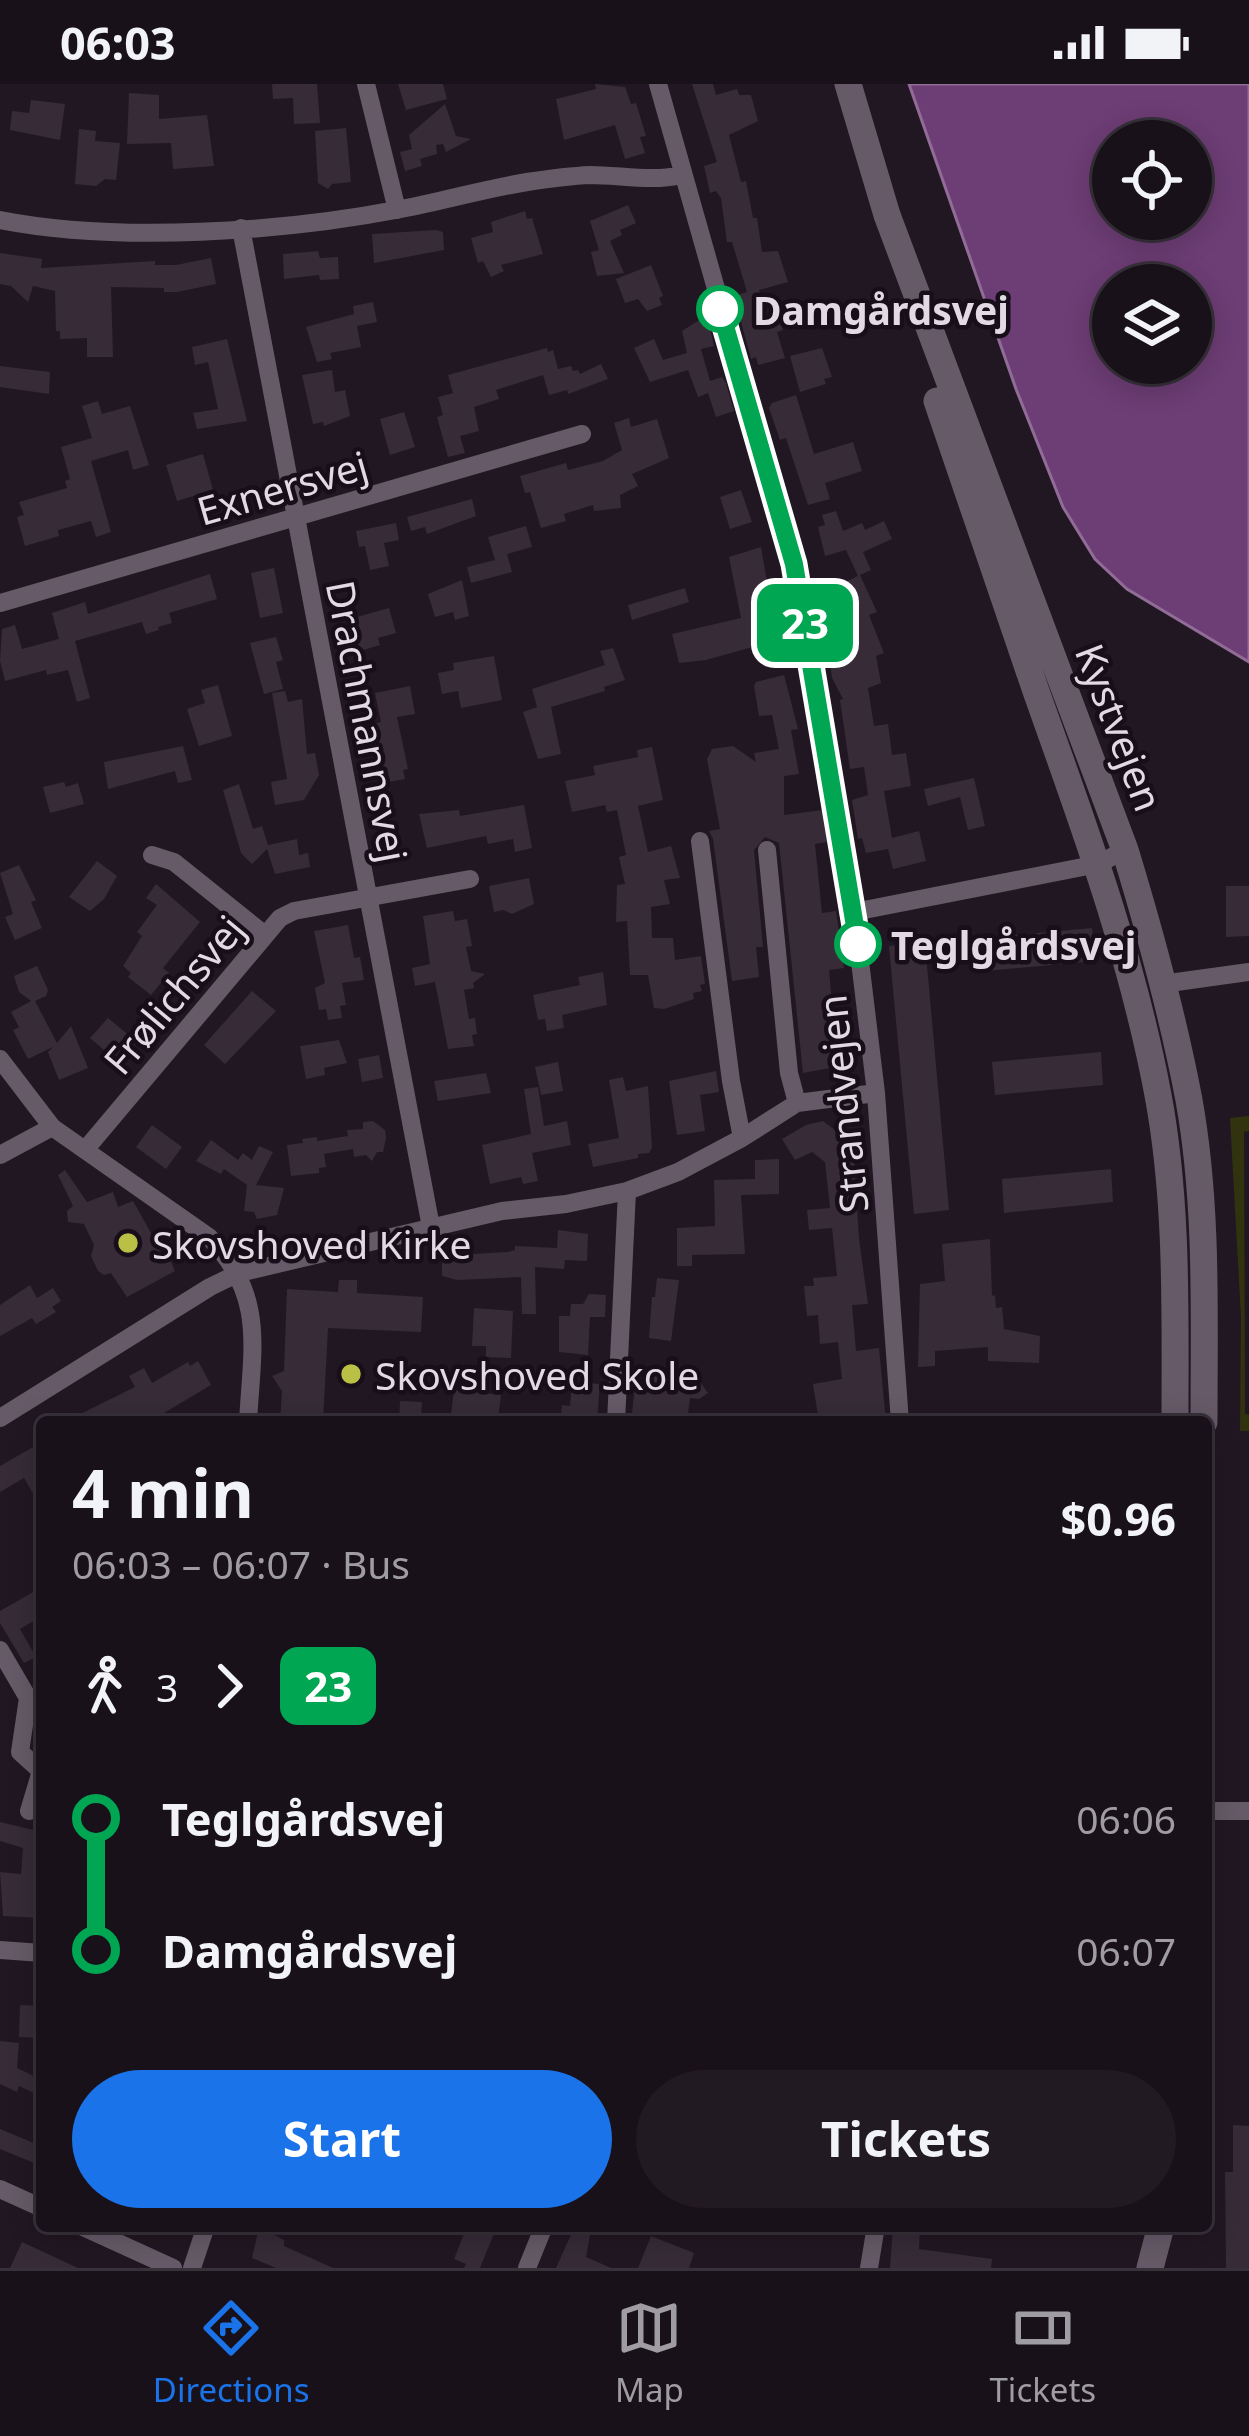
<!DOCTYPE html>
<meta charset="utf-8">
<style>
:root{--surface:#19111a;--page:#221a23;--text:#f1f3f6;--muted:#9f9da2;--line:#373139;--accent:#1a73e8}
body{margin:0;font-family:"Noto Sans",sans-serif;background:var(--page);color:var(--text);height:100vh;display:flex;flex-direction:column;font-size:45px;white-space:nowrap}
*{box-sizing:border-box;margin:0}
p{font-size:39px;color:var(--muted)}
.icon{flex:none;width:66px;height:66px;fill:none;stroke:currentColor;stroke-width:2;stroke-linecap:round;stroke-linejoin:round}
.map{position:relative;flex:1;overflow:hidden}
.details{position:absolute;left:36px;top:1332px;width:1176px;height:816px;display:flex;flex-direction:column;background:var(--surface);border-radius:12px;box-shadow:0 6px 30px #0003,0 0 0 3px var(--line)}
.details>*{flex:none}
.badge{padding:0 24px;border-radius:18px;font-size:42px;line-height:78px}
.tools{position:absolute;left:1092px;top:36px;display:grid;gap:24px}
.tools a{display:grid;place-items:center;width:120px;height:120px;border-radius:50%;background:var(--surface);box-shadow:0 6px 30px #0003,0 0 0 3px var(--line);font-size:60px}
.map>.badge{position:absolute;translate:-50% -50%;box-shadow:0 0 0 6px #fff}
.legs{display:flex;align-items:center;gap:18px;height:132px;padding:0 36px;font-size:39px}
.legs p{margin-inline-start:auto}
.head{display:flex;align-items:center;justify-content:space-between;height:204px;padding:0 36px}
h1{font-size:66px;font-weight:700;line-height:90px}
.button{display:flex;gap:24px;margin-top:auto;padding:24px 36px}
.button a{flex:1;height:138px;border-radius:72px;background:var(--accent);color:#fff;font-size:48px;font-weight:700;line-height:138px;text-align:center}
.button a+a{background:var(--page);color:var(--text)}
ul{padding:0 36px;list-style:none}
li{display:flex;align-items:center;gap:42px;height:132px;font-size:45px}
li i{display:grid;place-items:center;width:18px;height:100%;margin:0 15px;background:currentColor}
li i::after{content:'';width:30px;height:30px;margin:-15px;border:9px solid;border-radius:50%;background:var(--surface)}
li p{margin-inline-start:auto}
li:first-child i{background:linear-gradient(#0000 50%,currentColor 0)}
li:last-child i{background:linear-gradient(currentColor 50%,#0000 0)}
.status{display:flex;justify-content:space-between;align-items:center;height:84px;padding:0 60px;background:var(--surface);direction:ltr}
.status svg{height:33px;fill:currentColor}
.tabs{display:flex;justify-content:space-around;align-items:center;height:168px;border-top:3px solid var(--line);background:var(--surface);font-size:33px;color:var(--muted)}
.tabs a{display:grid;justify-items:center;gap:6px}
.tabs .on{color:var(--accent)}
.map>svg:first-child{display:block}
</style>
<div class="status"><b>06:03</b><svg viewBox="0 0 49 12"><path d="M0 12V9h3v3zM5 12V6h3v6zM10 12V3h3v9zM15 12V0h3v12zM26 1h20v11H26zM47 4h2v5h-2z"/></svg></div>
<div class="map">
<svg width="1249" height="2184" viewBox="0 0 1249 2184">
<rect width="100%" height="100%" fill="#211722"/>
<path fill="#31330f" d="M1249,1032V1047L1244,1048L1245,1330L1249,1331V1347H1240L1241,1233L1230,1034Z"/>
<path fill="#6d3d75" stroke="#906c96" stroke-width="3" fill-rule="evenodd" d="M909,0H1249V578L1127,505L1095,475L1063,423L1016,305ZM1113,57H1191V135H1113ZM1113,201H1191V279H1113Z"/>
<path fill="#362b37" d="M272,0H317L320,39L294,40L293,14L273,15Z
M398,0H443L447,15L406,26Z
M595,0L625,3L631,20L636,19L646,52L640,53L645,69L625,75L615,41L564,56L556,15L596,5Z
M692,0H713L716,11L737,5L739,11H751L758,37L729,51L741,98L746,97L753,134H757L762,168L778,167L788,198L759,206L767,233L778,229L783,246L777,248L785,274L758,281L756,273L751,275L737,223V211L747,208L732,158H727L721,114L716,107L710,109L704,82L717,78Z
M129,9L159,11V35L207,31L214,82L173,85L171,59L127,60Z
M31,16L65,20L60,56L10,46L12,27L29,29Z
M445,20L456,52L471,55L446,68L443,60L436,61L437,70L420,75L422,82L405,87L400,68L412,65L409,51Z
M346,44L351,98L332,100L328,105L318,99L315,47Z
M79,45L96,47L95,57L120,59L116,96L105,95L96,102L75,100Z
M628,121L636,139L620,146L622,151L610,157L624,189L597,192L591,168L599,166L590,137Z
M525,127L527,135L532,134L543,170L501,181L504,187L491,193L483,177L478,179L471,154L493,148L491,138Z
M436,146L443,148L444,166L374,179L372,150Z
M318,167L320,174L338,173L339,195L320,196L319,191L284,195L283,170Z
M0,169L42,175L41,184L155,177V181H176L211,174L216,200L177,208H164V204L111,203L113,273H87V254L60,255V247H56L55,207L33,202L28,218L11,202L0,200Z
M651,181L663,212L659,214L662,221L647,227L638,215L625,219L616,195Z
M373,218L377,238L357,242L361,263L330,269L332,275L317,278L306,243L354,230L353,222Z
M707,231L714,262L701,265L710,297L722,293L726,299L734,327L716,333L708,309L698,313L688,286L650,298L634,264L654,255L663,276L687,269L682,247Z
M227,255L247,337L197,345L193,329L218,325L208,278L195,281L192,263Z
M547,264L548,268L553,266L558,285L571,282L573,287L578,286L580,290L601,280L608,295L568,310L567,306L549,311L543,291L496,306L499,315L474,323L479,347L460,352L465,369L448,373L437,333L443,331L438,313L453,309L448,291Z
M822,264L832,293L824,295L826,300L800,308L790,272Z
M0,282L50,288L49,310L0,303Z
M332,286L335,308L345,306L350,332L324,342L323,338L313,340L302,291Z
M796,311L814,370L853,358L862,387L825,399L830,415L808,421L786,354L780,356L769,324L772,319Z
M98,317L102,330L130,322L149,381L133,386L128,366L91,377L111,448L96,453L91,437L58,446L59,452L25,462L17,433L24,431L19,418L67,404L65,397L70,395L61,363L92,354L82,322Z
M404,328L415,363L390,371L380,335Z
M629,334L631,343L657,335L669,374L632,390L638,402L620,411L621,424L594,427L593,421L564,430L566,437L541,444L530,408L525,409L520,392L566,379L568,386L603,377L622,366L614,339Z
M203,370L213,406L177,417L166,381Z
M741,406L752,438L730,445L720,413Z
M472,415L476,432L427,450L425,443L411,447L407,433Z
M836,427L843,447L862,439L865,446L884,437L892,455L863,468L871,486L858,492L846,466L825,472L818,443L825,441L822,431Z
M396,439L399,456L384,459L389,482L370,486L365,462L359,463L356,447Z
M526,442L532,463L507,470L512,488L471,499L467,483L495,476L488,453Z
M761,463L777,556L706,576L679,579L672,550L741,534L729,473Z
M274,484L283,529L260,534L251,489Z
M210,490L217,515L169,529L172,539L158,543L159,546L146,550L142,538L75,557L90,614L77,618L68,586L47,591L46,586L5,597L0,577L2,545L15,541L22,565L59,555L52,529L85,518L88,530Z
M860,491L877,528L869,531L884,569L876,572L881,599L868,604L874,642L888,640L892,671L906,669L911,702L884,707L892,754L919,747L926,777L893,785L888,765L866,769L862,754L858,755L852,716L868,711L864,683L850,685L840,616L843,615L832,594L829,573L826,541L839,539L835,525L854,517L845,498Z
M462,496L469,532L455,536L453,528L435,533L428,510Z
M685,504L689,518L632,536L628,521Z
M389,524L396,549L378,554L380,561L360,567L350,535Z
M276,553L283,576L276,578L283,605L264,610L250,559Z
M613,564L625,596L604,603L605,607L551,623L561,670L538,675L523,628L537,623L532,605L605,581L600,567Z
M494,572L502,616L461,624L458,607L442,610L438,589L454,586L453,579Z
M784,591L798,645L791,646L799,690L784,692V731L823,726L828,758L815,760L822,829L836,827L844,884L829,886L835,954L842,953L845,975L835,983L803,989L779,759L765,753L754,766L763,863H756L759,893L732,897L713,755L709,747L720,745L707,675L712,665L733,662L756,678L754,669L779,665L772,631L759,632L754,602L756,598Z
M218,601L232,652L199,662L187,625L205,619L201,606Z
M410,602L415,630L397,633L408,685L403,686L405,695L383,699L377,667L373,668L370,655L360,657L358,643L381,638L375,609Z
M285,607L288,618L302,615L307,670L315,669L319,691L304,716L275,721L271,698L287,695L272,609Z
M183,662L192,696L178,699L175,687L108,705L104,678Z
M652,663L663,716L638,722L648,768L671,762L680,794L664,796L670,820L651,823L652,854H673L675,876L701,872L705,900L700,901L702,907L693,909L694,915L664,925L654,924L648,891H630L627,837L616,838L617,801L625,800L619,773L626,771L617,726L607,728L605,721L572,728L565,697L595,691L593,682L638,673L637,666Z
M974,694L985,742L968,746L960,713L928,722L924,705Z
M64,698L66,703L78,699L84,720L50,729L43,703Z
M239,700L253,745L262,742L268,761L297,755L299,771L308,769L310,783L275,790L267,765L252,780L241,769L223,706Z
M524,721L532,764L515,768L513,755L488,760L486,752L427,764L419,730L459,726L460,732Z
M97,777L117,792L104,815L90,827L69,813Z
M19,781L36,816L31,818L42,844L15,856L5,833L13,830L0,789Z
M529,794L534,820L512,830L503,826L494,828L489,802Z
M156,800L200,838L163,884L169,889L151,911L128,893L131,889L123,882L142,852L137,848L157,821L146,814Z
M1226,802H1249V852L1226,853Z
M453,827L455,837L467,835L472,862L466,863L471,887L485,890L473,899L474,904L464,906L469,935L475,934L477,950L472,951L474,962L448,965L435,898L415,902L412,884L430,880L423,832Z
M348,841L354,874L360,873L364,896L342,899L346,921L340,922L342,934L328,936L326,925L319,926L315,904L325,899L314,847Z
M1092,844L1095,877L986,887L984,854Z
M925,859L949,1126L914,1130L889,862Z
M37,882L48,906L46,912L35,917L57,959L71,942L88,984L59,996L48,968L53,963L28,975L13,946L19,943L11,928L31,917L19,908L14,892Z
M603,888L607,921L562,931L564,944L547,947L545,935L538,936L533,911L580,901L578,893Z
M252,907L276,927L225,980L204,961Z
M108,934L137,958L119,979L90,954Z
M339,956L347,979L324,984L325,991L306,995L300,962Z
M1101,968L1103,1001L995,1011L992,978Z
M379,971L383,994L362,998L358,975Z
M558,978L563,1007L541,1011L535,983Z
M716,987L719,1008L700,1011L705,1047L677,1051L669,997Z
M486,989L491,1009L438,1017L434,997Z
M623,993L626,1007L648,1002L652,1064L649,1069L638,1070V1074L593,1083L588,1060L619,1054L609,996Z
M538,1003L544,1042L567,1037L571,1061L532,1069L538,1097L523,1100L521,1093L490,1100L482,1061L531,1050L524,1005Z
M373,1037L385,1046L386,1054L383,1068H377L372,1077L366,1071L354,1073L353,1065L324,1070L326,1083L319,1084V1089L291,1092L287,1061L303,1059L302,1055L317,1053V1057L348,1052L347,1046L363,1045V1038Z
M823,1037L853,1060L859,1155L868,1220L852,1221L856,1267L879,1264L886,1338H819L813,1300L842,1295L838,1258L820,1260L818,1231L807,1232L804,1202H814L813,1194L837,1192L832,1144L809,1146L807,1126L830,1124L825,1078L812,1068L795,1076L782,1055L806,1041Z
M152,1041L182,1063L166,1085L136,1063Z
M211,1056L238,1076L243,1069L252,1076L259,1062L273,1068L256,1101L284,1104L277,1131L257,1135L254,1128L244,1127L247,1101L224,1085L221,1090L196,1077Z
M779,1075V1110L741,1111L745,1170L692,1171V1182H677V1144L715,1142L714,1096L755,1095V1076Z
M1111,1085L1113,1118L1004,1129L1002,1095Z
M65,1086L87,1118L113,1108L118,1123L133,1117L156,1158L161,1155L175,1187L127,1213L111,1189L104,1191L98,1187L91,1172L94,1161L84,1140L68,1138L67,1127L73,1122L58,1091Z
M558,1146L588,1150L587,1177L565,1176L564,1185L535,1183L536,1230H522L521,1193L457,1196L442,1192V1177L456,1176V1171L508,1168L515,1166V1162L557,1164Z
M990,1155L992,1212L995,1211L996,1224L1002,1223L1004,1245L1040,1252L1039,1279L988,1277V1263L935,1267V1282L918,1283L920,1200L945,1197L942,1160Z
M657,1194L679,1196L671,1257L649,1254L652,1213H655Z
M339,1196H357V1209L423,1213L421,1248L328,1244L323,1338H280L282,1307L272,1292L284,1287L287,1205L338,1208Z
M30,1201L37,1214L53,1204L61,1217L52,1223L56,1228L36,1240L32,1234L0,1252V1221Z
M589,1210L606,1211L605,1233H590L588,1271L559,1268V1232H570L571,1220H583Z
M474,1224L513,1227L511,1274L486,1273V1262H472Z
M198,1277L211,1301L149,1338H64L135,1303L129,1292L144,1284L152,1299L188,1278L190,1282Z
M653,1288L696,1293L708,1309L699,1315L690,1314L687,1338H631L635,1302L651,1304Z
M572,1298L600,1300L597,1335L560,1338L562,1321L570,1322Z
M454,1306L501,1311L498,1335L451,1330Z
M400,1317L422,1318L421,1338H399Z
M42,1358V1425L24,1394L0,1408V1382Z
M42,1503V1532L20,1545L36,1573L24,1579L0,1539V1527Z
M0,1738L42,1748V1834L3,1832L0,1788L21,1790L23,1764L0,1757Z
M20,1921L42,1922V1954L19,1953Z
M0,1957L19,1959L17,1984L40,1995L34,2009L19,2002L17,2008L0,2000Z
M1233,2041L1249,2042V2184H1226L1225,2088H1233Z
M0,2045L36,2060L40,2066L34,2079L0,2065Z
M467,2142H497L480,2184H464L466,2180L454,2175Z
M893,2142H920L919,2165L992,2175L991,2184H890Z
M259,2143L284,2156V2162L333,2184H276L252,2174Z
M574,2144L590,2151L586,2173L611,2184H556Z
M651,2152L694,2169L689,2184H638Z
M22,2158L78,2184H10Z"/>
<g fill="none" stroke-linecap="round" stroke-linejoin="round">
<path stroke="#665a68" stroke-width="18" d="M366,0L397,126
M658,0L794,480L821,619L854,828L876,1009L900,1338
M0,136C118,159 283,148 401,125C443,117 484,105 527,98C547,95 569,92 590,91C620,91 652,98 681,91
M241,144L431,1143
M0,519L582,350
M700,757L731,997L742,1054
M767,766L789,989L797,1019
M152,771L174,778L265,851
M854,828L1098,780L1125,766
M1162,900L1249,888
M0,975L52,1043L209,1153C266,1212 252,1263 248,1338
M85,1066L280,834L294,827L470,795
M0,1071L52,1043
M0,1334L210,1203L239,1189L502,1127L566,1120L627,1107L678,1088L742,1054L797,1019L876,1009
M616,1338L627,1107
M0,1566L28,1614L20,1668L41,1687L29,1727
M1206,1727H1249
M0,1866L42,1869
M0,2105L42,2124
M81,2142L173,2184
M192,2184L206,2142
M527,2184L544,2142
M869,2184L876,2142"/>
<path stroke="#665a68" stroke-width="27" d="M848,0L887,131L1125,766C1150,848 1173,932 1189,1016C1208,1122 1204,1231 1204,1338
M937,317C971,414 1003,513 1037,610C1084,742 1132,872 1158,1011C1178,1118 1175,1229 1175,1338
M1150,2184L1161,2142"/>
</g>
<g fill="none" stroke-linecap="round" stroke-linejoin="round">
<g stroke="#fff" stroke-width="27">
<path id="line-1" d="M720,225L794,480L858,860"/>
</g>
<use href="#line-1" stroke="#00a651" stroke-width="18"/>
</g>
<g fill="#fff" stroke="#00a651" stroke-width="6">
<circle cx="720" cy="225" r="21"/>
<circle cx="858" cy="860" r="21"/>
</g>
<g fill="#bac045" stroke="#170e19" stroke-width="4.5">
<circle cx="128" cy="1159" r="12"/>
<circle cx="351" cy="1290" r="12"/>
</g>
<g text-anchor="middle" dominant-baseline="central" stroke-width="9" stroke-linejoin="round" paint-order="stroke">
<g font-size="39" font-weight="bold" fill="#e1dae2" stroke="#170e19" text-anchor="start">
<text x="753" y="225">Damgårdsvej</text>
<text x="891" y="860">Teglgårdsvej</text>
</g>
<g font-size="39" fill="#e1dae2" stroke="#170e19">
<text transform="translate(282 403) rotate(-16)">Exnersvej</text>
<text transform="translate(368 637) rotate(79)">Drachmannsvej</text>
<text transform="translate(1120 643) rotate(69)">Kystvejen</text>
<text transform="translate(173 910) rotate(-50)">Frølichsvej</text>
<text transform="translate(842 1020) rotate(-96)">Strandvejen</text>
</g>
<g font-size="39" fill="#e1dae2" stroke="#170e19" text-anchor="start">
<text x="152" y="1159">Skovshoved Kirke</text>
<text x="375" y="1290">Skovshoved Skole</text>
</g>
</g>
</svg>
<div class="tools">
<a><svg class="icon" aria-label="locate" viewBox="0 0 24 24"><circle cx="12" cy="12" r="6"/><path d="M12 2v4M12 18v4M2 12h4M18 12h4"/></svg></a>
<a><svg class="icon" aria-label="layers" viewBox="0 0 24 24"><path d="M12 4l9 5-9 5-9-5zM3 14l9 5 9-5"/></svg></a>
</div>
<b class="badge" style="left:805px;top:539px;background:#00a651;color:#fff">23</b>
<section class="details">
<div class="head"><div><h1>4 min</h1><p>06:03 – 06:07 · Bus</p></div><b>$0.96</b></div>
<div class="legs"><svg class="icon" aria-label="walk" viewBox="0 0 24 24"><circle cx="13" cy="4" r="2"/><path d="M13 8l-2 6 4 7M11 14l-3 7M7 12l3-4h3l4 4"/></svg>3<svg class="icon" aria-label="forward" viewBox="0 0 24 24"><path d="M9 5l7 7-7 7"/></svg><b class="badge" style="background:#00a651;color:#fff">23</b></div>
<ul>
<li><i style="color:#00a651"></i><b>Teglgårdsvej</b><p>06:06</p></li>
<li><i style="color:#00a651"></i><b>Damgårdsvej</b><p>06:07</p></li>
</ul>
<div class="button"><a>Start</a><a>Tickets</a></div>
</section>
</div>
<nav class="tabs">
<a class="on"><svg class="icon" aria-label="directions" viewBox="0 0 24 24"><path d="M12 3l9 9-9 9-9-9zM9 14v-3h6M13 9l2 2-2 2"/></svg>Directions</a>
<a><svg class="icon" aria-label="map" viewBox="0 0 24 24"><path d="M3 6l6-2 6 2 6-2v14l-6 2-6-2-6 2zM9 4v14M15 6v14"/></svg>Map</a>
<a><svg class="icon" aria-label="tickets" viewBox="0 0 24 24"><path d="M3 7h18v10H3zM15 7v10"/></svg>Tickets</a>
</nav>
